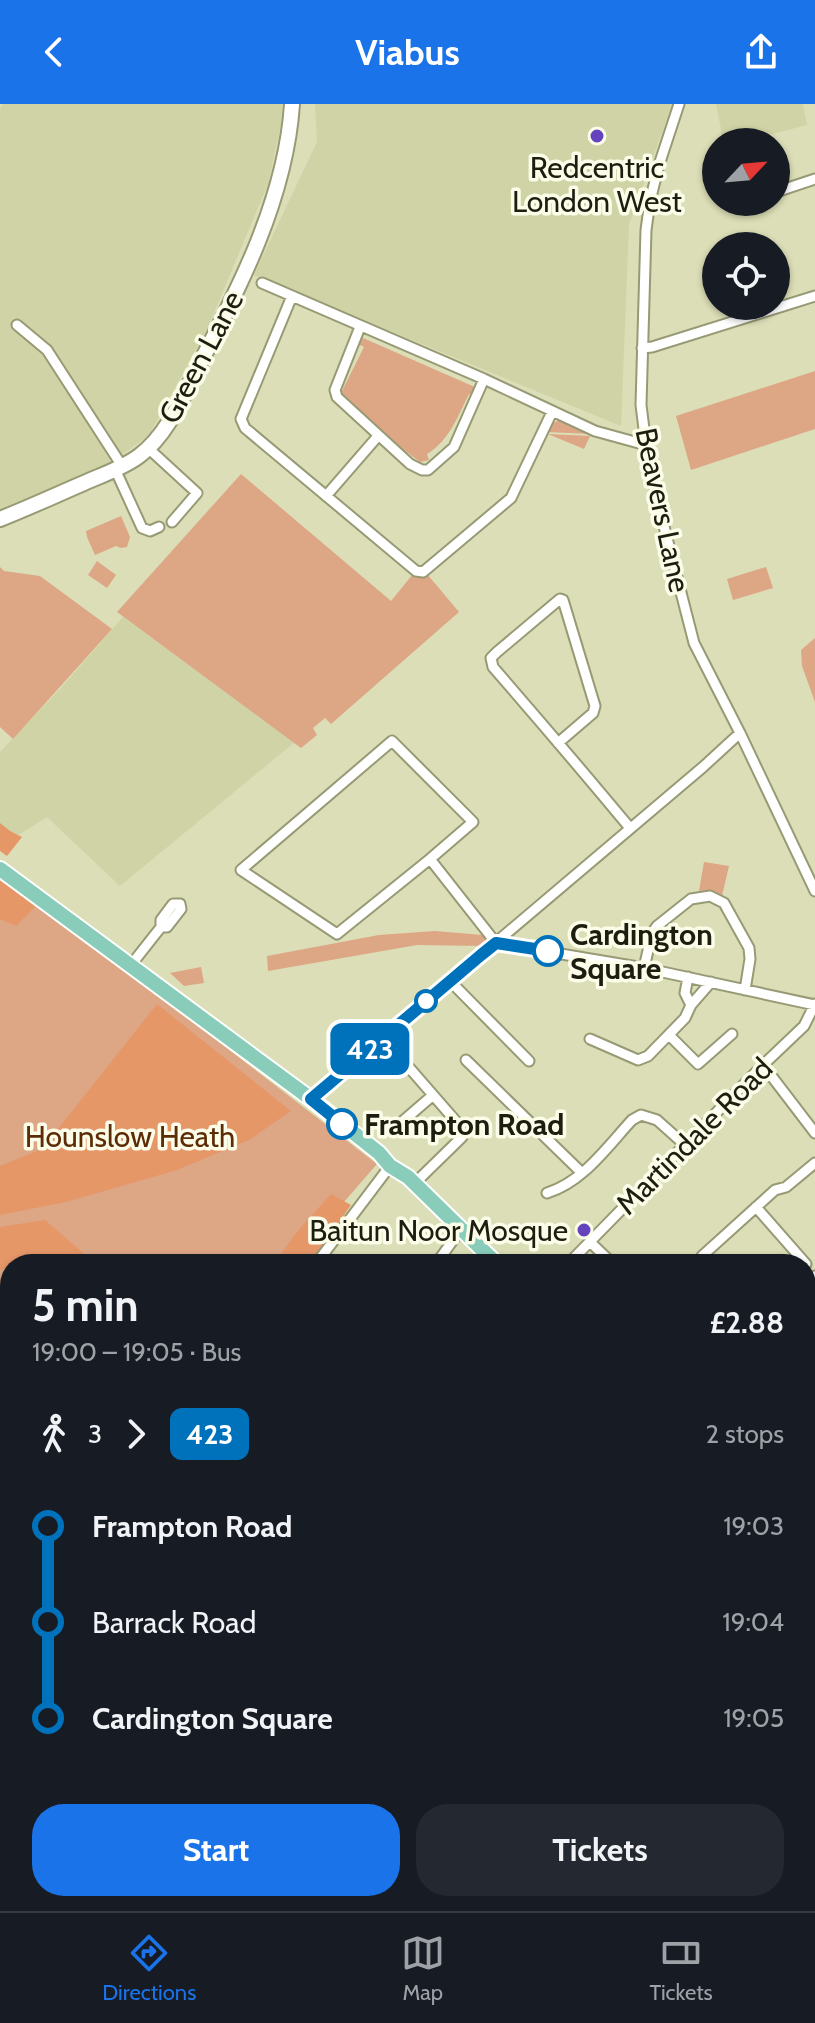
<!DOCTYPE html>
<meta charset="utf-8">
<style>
:root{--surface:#171b24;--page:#242831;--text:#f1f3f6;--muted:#9ea1a6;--line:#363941;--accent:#1a73e8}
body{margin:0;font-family:Cabin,sans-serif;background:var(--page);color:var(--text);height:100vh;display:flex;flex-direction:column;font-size:30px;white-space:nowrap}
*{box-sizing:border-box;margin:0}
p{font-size:26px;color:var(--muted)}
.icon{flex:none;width:44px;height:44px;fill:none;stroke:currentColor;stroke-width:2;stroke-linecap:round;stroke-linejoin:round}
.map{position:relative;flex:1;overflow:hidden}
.drawer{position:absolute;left:0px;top:1150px;width:816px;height:658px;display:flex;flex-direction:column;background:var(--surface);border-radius:32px 32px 0 0;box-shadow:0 2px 6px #0004}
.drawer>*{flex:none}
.badge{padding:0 16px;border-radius:12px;font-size:28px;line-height:52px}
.needle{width:52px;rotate:64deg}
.controls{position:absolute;left:702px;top:24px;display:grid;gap:16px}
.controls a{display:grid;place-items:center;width:88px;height:88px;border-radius:50%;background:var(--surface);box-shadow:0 2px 6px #0004;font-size:40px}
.map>.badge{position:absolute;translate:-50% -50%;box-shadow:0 0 0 4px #fff}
.legs{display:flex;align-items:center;gap:12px;height:88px;padding:0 32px;font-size:26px}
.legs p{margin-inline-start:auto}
.head{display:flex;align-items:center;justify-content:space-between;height:136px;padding:0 32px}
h1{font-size:44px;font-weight:700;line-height:60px}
.cta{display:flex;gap:16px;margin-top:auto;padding:16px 32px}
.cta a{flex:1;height:92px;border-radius:32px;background:var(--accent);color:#fff;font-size:32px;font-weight:700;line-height:92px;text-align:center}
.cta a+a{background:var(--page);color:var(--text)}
ul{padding:0 32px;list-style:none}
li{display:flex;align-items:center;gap:28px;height:96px;font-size:30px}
li i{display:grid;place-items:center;width:12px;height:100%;margin:0 10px;background:currentColor}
li i::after{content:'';width:20px;height:20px;margin:-10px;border:6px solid;border-radius:50%;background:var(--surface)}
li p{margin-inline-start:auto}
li:first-child i{background:linear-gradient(#0000 50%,currentColor 0)}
li:last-child i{background:linear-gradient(currentColor 50%,#0000 0)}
header{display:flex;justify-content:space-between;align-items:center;height:104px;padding:0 32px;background:var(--accent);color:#fff;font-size:36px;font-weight:700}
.tabs{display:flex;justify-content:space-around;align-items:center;height:112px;border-top:2px solid var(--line);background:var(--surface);font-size:22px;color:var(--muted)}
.tabs a{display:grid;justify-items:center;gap:4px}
.tabs .current{color:var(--accent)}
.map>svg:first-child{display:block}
</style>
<header><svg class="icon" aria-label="back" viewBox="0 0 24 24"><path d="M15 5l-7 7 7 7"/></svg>Viabus<svg class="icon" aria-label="share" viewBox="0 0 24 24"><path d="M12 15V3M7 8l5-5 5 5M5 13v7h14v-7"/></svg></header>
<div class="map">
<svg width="815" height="1807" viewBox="0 0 815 1807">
<rect width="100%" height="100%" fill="#dbdeb6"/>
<path fill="#cfd3a5" d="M3,0H282L281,20L268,80L208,223L149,331L112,358L0,406V5Z
M315,0H672L629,120L621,322L254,171L317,38Z
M716,0H803L807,21L742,38H721V25Z
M123,513L295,638L120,782L47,713L12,735L0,724V648L61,584Z
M806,1577L815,1578V1603L807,1612Z"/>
<path fill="#dda685" d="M363,234L477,284L475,292L469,290C458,312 449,337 427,350L429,356L420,358L382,329L342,293V287L364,243L358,240Z
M815,267V325L691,366L676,312Z
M558,317H563L591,330L547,328L553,319Z
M548,330L590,332L584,345Z
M241,370L391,497L413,470H427L459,508L331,620L325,614L313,624L317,631L301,644L117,508Z
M121,412L130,433L127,443L121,444L116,442L95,451L87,433L86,427Z
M97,457L116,471L107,484L88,471Z
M0,463L4,467L40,472L112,525L13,635L0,623Z
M766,463L773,484L733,496L727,475Z
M815,534V598L802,562L801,546Z
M704,758L729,762L722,792L711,786L699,787Z
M0,776L162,894L377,1060L290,1160H10V1798H96L101,1807H0Z
M435,827L494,832L484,842L417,841L268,867L267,852L379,831Z
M201,863L204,879L184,882L170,869Z
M806,1475L815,1482V1578L806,1577Z"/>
<path fill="#e69768" d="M0,719L10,727L22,733L7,752L0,747Z
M0,776L37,801L16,822L0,815Z
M157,900L291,1007L249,1036L177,1066L66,1098L0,1111V1062L42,1045Z
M331,1090L351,1101L310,1160H274L296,1129Z
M45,1116L96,1160H10V1164L0,1166V1123Z
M0,1275L10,1283V1469L0,1466Z
M10,1687V1745L0,1735Z
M5,1761L10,1764V1798H50L62,1807H0Z
M64,1798H104L109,1807H73Z"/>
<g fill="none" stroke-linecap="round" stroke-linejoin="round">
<g stroke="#979a74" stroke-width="13">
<path id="street" d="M679,0L659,61L650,97L646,126L641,301L646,341L659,403L694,539L740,629L815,787
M776,88L815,75
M262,179L484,275L595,327L646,341
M292,192L241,315L245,324L416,467L423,468L429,463L511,394L552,308
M17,221L47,246L122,362
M360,223L335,286L337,293L410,360L422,366H428L454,343L484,275
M642,244L652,243L815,192
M148,344L197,389L172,418
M115,365L142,424L150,427L159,423
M326,392L378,332
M558,639L593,609L595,602L563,496L560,495L497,548L491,554L493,563C539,616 585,670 630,724
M430,755L473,718L392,637L241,766L337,830L430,755L496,839
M173,800H180L181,805L167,823H161V816Z
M496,839L644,864L815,901
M131,861L161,823
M644,864L652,829L657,822L691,795L710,792L724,799L749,844L750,855L745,886
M450,877L529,957
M691,901L711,878
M669,931L698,960L732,930
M590,935L638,956L648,952L685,914L691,901L685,889L688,873
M393,945L460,1022L462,1033L415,1079
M466,956L582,1069
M763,961L815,1029
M311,995L703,663L740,629
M403,1017L432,992
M547,1089C583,1078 607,1043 632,1016L641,1011L657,1016L685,1041
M756,1103L806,1160
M590,1138L613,1160
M316,1160L390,1062
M436,1160L461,1125
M568,1160L763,961L804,922L815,900
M709,1160L702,1152L775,1086L786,1083L815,1059
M806,1180L815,1172
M806,1242L815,1234
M806,1344L815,1335
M806,1425L815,1417
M806,1692L815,1682
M806,1775L815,1783
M508,1798L518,1807
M684,1798L695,1807
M328,1807L335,1798"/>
</g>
<g stroke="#979a74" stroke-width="18">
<path id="secondary" d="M0,415C28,404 56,391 84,379C102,371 123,364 139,352C166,332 181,297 196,267C239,185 286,94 292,0"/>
</g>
<g stroke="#fff" stroke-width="18">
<path id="primary" d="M0,765L311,995L379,1049L390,1062L408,1073L497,1160
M806,1461L815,1470
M806,1709L815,1699
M718,1807L726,1798"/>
</g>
<use href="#street" stroke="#fff" stroke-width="9"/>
<use href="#secondary" stroke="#fff" stroke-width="14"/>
<use href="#primary" stroke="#88ccb9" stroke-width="14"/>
</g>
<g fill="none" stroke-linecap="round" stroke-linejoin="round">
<g stroke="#fff" stroke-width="18">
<path id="line-1" d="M342,1020L311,995L481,851L496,839L548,847"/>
</g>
<use href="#line-1" stroke="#0072bc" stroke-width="12"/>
</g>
<g fill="#6543bc" stroke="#fbfde9" stroke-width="3">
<circle cx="597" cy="32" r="8"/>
<circle cx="584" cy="1126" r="8"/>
</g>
<g fill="#fff" stroke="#0072bc" stroke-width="4">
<circle cx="548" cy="847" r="14"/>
<circle cx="426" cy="897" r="10"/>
<circle cx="342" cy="1020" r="14"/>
</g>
<g text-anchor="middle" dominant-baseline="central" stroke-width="7" stroke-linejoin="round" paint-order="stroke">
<g font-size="30" fill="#1d1e0f" stroke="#fbfde9">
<text x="597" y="63">Redcentric<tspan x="597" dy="34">London West</tspan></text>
<text x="568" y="1126" text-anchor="end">Baitun Noor Mosque</text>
</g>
<g font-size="30" fill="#1d1e0f" stroke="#fbfde9">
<text transform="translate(201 253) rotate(-62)">Green Lane</text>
<text transform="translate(663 406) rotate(78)">Beavers Lane</text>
<text transform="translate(694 1032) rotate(-45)">Martindale Road</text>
</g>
<g font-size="30" font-weight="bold" fill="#1d1e0f" stroke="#fbfde9" text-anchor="start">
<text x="570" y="830">Cardington<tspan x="570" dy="34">Square</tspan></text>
<text x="364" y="1020">Frampton Road</text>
</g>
<g font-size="30" fill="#5d2b06" stroke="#fbfde9">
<text x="130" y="1032">Hounslow Heath</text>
</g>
</g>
</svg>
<div class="controls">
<a><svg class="needle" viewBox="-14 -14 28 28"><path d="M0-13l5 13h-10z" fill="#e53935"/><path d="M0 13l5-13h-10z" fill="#9ea1a6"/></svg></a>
<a><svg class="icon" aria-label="locate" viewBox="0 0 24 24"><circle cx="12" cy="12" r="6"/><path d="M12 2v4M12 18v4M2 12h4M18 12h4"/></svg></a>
</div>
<b class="badge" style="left:370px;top:945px;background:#0072bc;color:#fff">423</b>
<section class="drawer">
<div class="head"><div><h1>5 min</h1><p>19:00 – 19:05 · Bus</p></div><b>£2.88</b></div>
<div class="legs"><svg class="icon" aria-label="walk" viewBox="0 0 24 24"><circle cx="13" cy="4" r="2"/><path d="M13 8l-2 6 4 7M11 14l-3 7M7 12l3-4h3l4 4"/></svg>3<svg class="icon" aria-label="forward" viewBox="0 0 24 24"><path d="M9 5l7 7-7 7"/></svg><b class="badge" style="background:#0072bc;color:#fff">423</b><p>2 stops</p></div>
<ul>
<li><i style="color:#0072bc"></i><b>Frampton Road</b><p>19:03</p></li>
<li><i style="color:#0072bc"></i><span>Barrack Road</span><p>19:04</p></li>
<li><i style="color:#0072bc"></i><b>Cardington Square</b><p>19:05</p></li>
</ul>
<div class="cta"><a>Start</a><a>Tickets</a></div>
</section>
</div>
<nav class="tabs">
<a class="current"><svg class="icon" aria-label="directions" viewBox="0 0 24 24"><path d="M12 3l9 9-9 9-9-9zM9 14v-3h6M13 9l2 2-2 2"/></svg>Directions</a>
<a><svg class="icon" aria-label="map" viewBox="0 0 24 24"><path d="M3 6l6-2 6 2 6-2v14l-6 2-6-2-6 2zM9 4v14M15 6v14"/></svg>Map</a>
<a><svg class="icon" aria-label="tickets" viewBox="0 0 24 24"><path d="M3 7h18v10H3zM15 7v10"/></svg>Tickets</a>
</nav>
